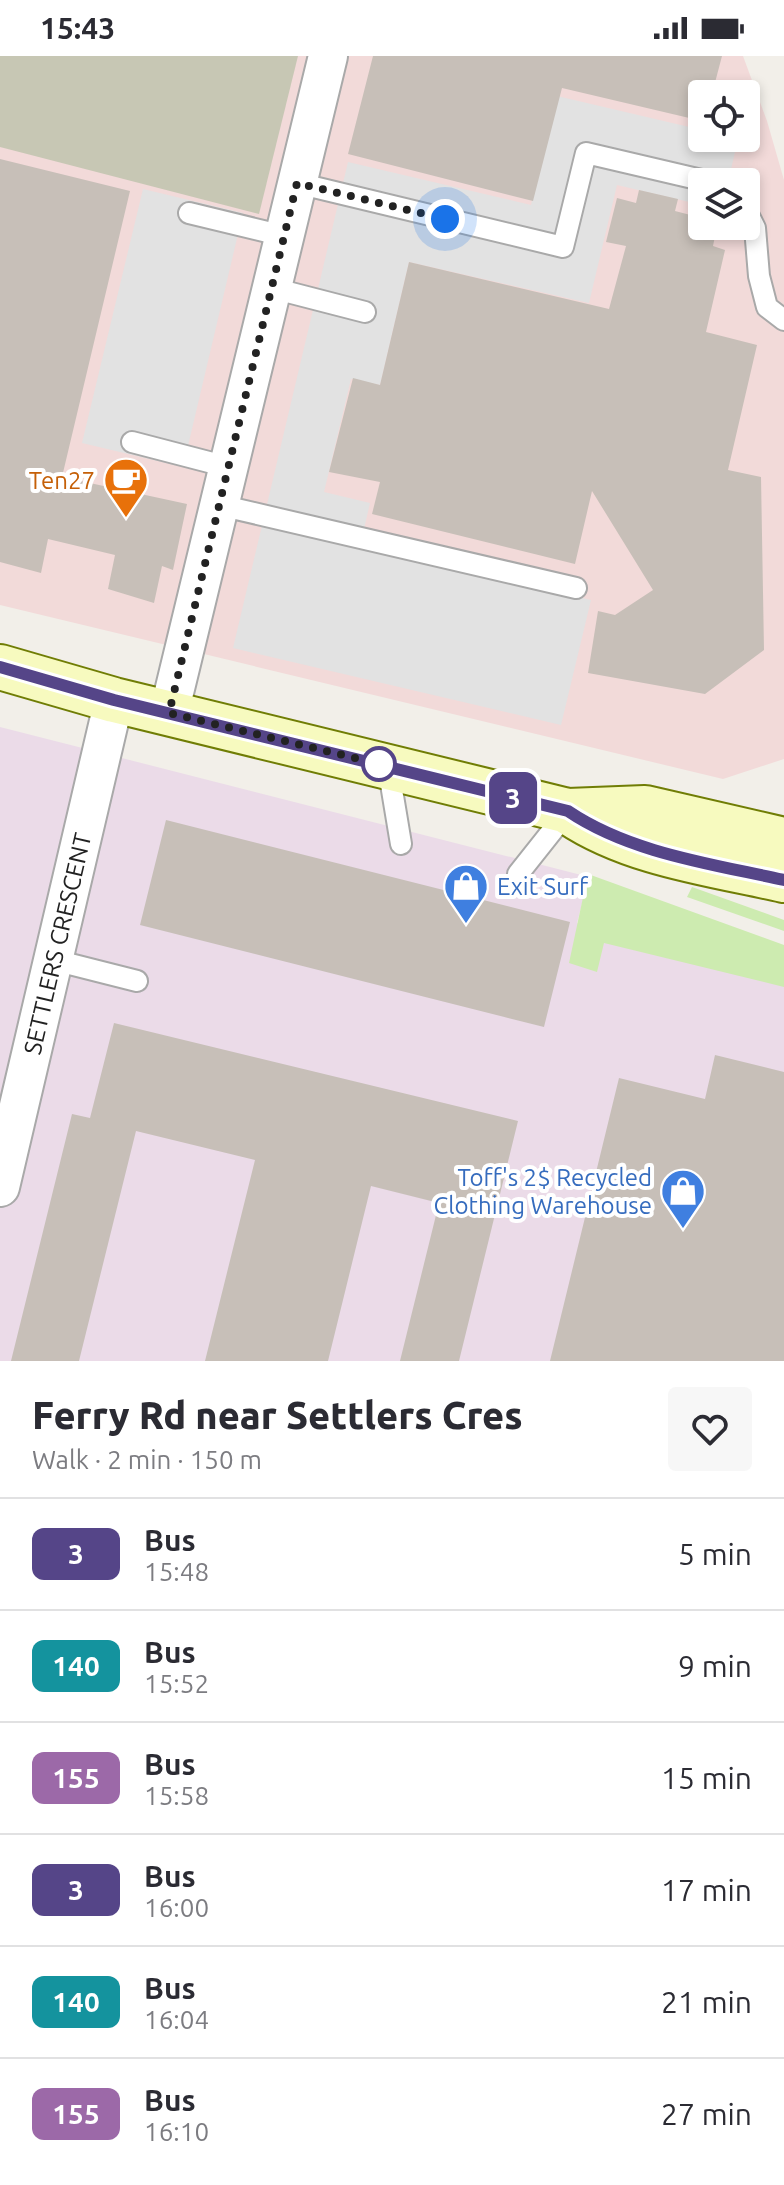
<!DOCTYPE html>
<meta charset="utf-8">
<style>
:root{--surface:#fff;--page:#f7f7f7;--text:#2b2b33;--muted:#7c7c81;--line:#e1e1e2}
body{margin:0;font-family:Ubuntu,sans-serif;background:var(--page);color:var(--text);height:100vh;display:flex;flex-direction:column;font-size:30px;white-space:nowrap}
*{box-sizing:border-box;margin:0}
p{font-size:26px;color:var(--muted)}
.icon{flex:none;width:44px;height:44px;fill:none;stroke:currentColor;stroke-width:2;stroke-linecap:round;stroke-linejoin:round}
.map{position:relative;height:1305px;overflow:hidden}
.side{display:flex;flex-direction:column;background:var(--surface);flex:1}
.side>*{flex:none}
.badge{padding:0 16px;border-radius:12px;font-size:28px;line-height:52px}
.buttons{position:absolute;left:688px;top:24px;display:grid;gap:16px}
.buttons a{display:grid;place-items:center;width:72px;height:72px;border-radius:8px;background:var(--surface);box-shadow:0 4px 12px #0003;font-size:40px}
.you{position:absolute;width:40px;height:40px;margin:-20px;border:6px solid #fff;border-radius:50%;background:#1a73e8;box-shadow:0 0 0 12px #1a73e833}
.map>.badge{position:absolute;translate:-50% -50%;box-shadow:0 0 0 4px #fff}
.round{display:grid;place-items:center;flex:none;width:84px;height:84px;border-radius:8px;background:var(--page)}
.head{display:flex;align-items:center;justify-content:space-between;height:136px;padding:0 32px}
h1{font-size:38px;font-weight:800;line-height:60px}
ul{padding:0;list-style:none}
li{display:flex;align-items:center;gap:24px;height:112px;padding:0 32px;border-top:2px solid var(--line)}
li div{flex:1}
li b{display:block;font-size:30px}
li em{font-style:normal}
li .badge{min-width:88px;font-weight:700;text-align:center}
.status{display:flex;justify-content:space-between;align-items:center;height:56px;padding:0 40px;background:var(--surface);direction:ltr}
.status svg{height:22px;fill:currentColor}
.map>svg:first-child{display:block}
</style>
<div class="status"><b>15:43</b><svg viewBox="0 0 49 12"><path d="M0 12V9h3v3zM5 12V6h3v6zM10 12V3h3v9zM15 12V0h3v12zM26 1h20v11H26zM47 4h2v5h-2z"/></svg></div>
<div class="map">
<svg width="784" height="1305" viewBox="0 0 784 1305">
<rect width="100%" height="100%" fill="#f2efe9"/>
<path fill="#f2dad9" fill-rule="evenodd" d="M0,0H743L767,65L784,124V703L723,723L0,549ZM702,38H746V82H702ZM702,126H746V170H702Z"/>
<path fill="#ebdbe8" d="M0,671L589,821L577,867L784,918V1305H0Z"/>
<path fill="#c7c7b4" d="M0,0H298L259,158L0,91Z"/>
<path fill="#cdebb0" d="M588,818L784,889V931L604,887L597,916L569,907Z
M692,831L784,864V875L687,841Z"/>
<path fill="#e2e2e2" d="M557,40L702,74V82L738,83L728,126H702V149L617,129L589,247L409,206L380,329L351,323L324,436L370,447L360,490L591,544L561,669L233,592L348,106L531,149Z
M143,133L243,157L183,411L82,387Z"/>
<path fill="#c7bfb8" d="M373,0H722L712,38H702V65L562,32L533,145L348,98Z
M0,103L130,135L62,421L187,448L173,514L162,510L154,547L108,533L115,499L48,483L41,517L0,506Z
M639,134L678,143L675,155L702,162V170H717L713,190L725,194L706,276L757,289L728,414L761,421L764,594L705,638L588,617L598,555L615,559L653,534L592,435L575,508L372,458L380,426L329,416L353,322L380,329L409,206L609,253L626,190L606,186L617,142L636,147Z
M166,764L570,866L544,971L140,869Z
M114,967L518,1065L459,1305H400L439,1147L371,1130L328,1305H205L255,1104L136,1075L79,1305H11L72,1058L90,1062Z
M715,999L784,1016V1305H550L619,1022L705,1043Z"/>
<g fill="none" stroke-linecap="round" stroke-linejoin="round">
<g stroke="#a9a9a9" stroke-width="24">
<path id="lane" d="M297,127L563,191L586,97L710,126
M746,154L755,172L759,220L767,251L784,264
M189,157L284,180
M272,232L365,256
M132,386L228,411
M219,449L576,532
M388,710L401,788
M518,818L568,755
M54,904L137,925"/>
</g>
<g stroke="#a9a9a9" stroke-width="42">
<g id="street">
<path d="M169,657L328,0"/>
<path id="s1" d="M0,1131L114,644"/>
</g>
</g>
<g stroke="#707d05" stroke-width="48">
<path id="secondary" d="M0,611L114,644L568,755L645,752L784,784
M570,757C631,798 713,808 784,824"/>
</g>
<use href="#lane" stroke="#fff" stroke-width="20"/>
<use href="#street" stroke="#fff" stroke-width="38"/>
<use href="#secondary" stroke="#f7fabf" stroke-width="44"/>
</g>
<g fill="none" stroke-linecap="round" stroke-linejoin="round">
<g stroke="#fff" stroke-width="18">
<path id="line" d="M0,611L114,644L568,755C630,797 712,808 784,824"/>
</g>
<use href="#line" stroke="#554588" stroke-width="12"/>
<path stroke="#222" stroke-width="8" stroke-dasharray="0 14.4" d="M379,708L388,710L169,657L297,127L445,163"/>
</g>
<defs>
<g id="cafe-pin" transform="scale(2.3)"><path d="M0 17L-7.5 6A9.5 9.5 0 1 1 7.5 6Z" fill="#e8710a" stroke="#fff"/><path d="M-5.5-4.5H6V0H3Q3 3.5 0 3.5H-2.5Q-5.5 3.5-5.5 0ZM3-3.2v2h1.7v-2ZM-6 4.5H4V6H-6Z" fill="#fff"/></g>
<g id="shop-pin" transform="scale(2.3)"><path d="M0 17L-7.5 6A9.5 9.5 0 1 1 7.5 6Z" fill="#3f7fe0" stroke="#fff"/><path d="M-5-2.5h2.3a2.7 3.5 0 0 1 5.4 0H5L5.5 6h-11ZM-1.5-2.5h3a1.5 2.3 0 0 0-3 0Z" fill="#fff"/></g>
</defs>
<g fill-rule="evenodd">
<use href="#cafe-pin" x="126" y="424"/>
<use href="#shop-pin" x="466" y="830"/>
<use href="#shop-pin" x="683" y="1135"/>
</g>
<circle fill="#fff" stroke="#554588" stroke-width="4" cx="379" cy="708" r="16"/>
<g text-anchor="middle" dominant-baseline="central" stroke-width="8" stroke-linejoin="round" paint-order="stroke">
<g font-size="24" fill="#c56008" stroke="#fff" text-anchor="end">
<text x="95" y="424">Ten27</text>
</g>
<g font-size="24" fill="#366cbe" stroke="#fff" text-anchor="start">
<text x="497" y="830">Exit Surf</text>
<text x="652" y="1121" text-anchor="end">Toff's 2$ Recycled<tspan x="652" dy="28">Clothing Warehouse</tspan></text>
</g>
<g font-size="24" fill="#222" stroke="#fff">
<text stroke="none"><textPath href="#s1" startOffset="250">SETTLERS CRESCENT</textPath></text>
</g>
</g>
</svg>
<div class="buttons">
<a><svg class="icon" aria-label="locate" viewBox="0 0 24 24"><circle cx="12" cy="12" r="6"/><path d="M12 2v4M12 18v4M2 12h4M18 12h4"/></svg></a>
<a><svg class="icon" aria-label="layers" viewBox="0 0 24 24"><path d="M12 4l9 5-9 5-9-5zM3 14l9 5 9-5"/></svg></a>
</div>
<div class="you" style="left:445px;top:163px"></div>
<b class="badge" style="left:513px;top:742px;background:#554588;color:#fff">3</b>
</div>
<section class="side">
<div class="head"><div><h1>Ferry Rd near Settlers Cres</h1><p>Walk · 2 min · 150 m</p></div><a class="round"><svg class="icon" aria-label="heart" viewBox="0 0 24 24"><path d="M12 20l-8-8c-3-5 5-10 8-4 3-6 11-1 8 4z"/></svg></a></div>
<ul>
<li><span class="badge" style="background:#554588;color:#fff">3</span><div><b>Bus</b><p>15:48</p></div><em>5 min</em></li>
<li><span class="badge" style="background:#14939e;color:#fff">140</span><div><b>Bus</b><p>15:52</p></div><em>9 min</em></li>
<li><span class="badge" style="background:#9c69a8;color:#fff">155</span><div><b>Bus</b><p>15:58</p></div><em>15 min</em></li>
<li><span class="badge" style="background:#554588;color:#fff">3</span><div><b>Bus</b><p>16:00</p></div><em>17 min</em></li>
<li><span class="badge" style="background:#14939e;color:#fff">140</span><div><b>Bus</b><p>16:04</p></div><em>21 min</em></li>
<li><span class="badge" style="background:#9c69a8;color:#fff">155</span><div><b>Bus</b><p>16:10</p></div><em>27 min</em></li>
</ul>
</section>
